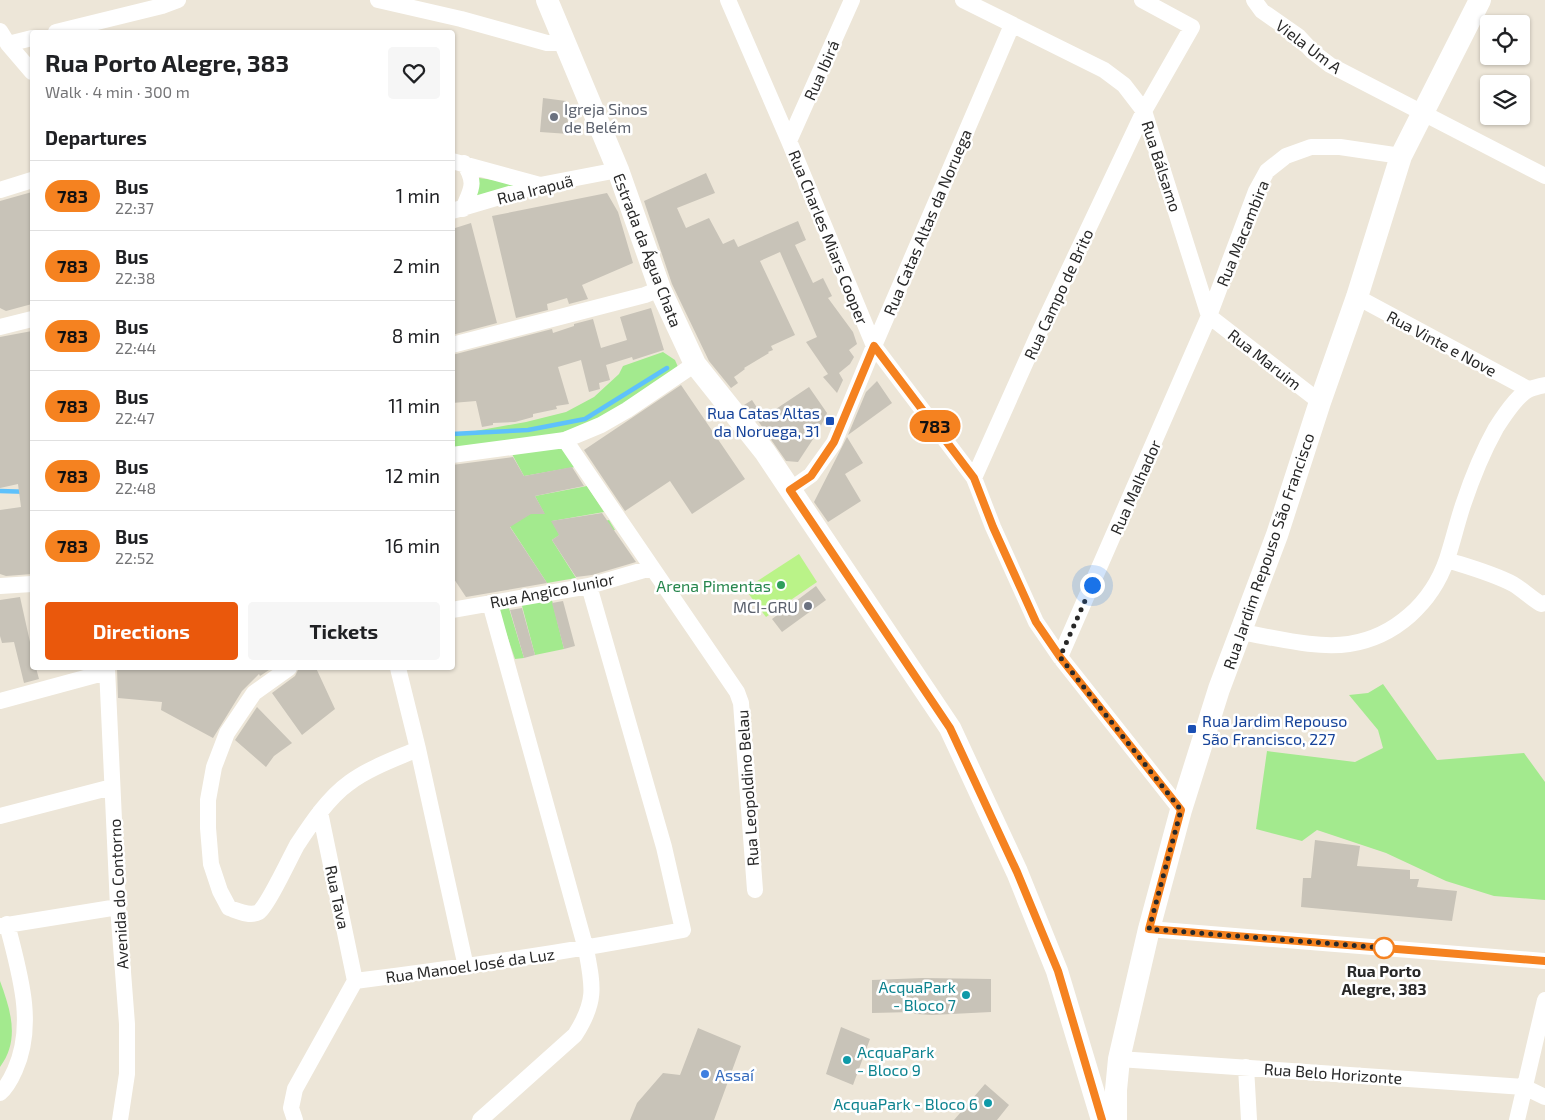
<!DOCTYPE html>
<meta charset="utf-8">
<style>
:root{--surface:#fff;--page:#f6f6f6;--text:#202124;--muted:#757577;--line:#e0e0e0;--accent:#ea580c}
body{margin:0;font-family:"Exo 2",sans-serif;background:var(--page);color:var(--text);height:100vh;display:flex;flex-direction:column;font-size:19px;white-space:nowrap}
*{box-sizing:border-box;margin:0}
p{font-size:16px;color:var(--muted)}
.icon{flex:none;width:28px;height:28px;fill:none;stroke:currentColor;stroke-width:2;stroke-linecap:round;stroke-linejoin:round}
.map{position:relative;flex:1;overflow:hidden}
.side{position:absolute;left:30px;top:30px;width:425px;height:640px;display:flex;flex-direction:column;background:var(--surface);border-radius:5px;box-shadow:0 1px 4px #0004}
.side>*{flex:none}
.badge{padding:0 10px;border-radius:16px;font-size:18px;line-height:32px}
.buttons{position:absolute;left:1480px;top:15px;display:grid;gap:10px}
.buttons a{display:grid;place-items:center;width:50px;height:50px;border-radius:5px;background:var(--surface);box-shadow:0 1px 4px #0004;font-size:25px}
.you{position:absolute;width:25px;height:25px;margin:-12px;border:4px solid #fff;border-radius:50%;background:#1a73e8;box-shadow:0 0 0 8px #1a73e833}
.map>.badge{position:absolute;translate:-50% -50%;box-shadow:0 0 0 2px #fff}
h2{padding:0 15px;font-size:19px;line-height:45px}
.round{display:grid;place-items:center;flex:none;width:52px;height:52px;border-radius:5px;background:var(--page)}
.summary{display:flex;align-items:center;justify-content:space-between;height:85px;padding:0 15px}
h1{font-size:24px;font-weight:700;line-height:38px}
.action{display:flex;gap:10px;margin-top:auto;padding:10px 15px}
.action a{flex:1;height:58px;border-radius:5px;background:var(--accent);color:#fff;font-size:20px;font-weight:700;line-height:58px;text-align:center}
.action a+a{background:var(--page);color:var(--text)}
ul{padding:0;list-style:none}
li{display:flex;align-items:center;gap:15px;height:70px;padding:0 15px;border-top:1px solid var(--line)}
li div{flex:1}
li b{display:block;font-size:19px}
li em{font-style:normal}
li .badge{min-width:55px;font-weight:700;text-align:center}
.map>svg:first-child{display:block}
</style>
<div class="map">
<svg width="1545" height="1120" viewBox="0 0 1545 1120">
<rect width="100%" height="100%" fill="#ede6d8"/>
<path fill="#a3ea8e" d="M472,177L515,183L519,184L475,198Z
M663,352L675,360L678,367L601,419L549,437L453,449V435L526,422L566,412L594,397L619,374L623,366Z
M564,445L575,467L524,476L512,454Z
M587,486L604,512L552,521L558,532L609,520L615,530L565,540L561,534L552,540L576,578L547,583L505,519L524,513H544L535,496Z
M551,596L564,649L535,655L521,602Z
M508,605L524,658L515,659L498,609Z
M1383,684L1437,760L1524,753L1545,782V900L1494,896L1446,881L1386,853L1317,830L1302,841L1256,829L1267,751L1355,762L1383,748L1378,730L1349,695L1368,693Z
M0,981C11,1011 20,1040 0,1067Z"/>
<path fill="#baf388" d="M799,554L817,582L766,617L745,589Z"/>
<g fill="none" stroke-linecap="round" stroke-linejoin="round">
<path stroke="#5ec1fb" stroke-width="4.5" d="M452,434L528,430L585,419L667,368
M0,491L32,492"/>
</g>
<path fill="#c8c3b8" d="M543,98L566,101L569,134L540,132Z
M706,173L715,193L677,208L686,228L709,218L723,244L734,239L738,247L798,221L806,240L795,245L813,283L823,278L832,296L828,298L853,332L857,344L849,350L854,357L850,364L839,373L843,380L837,393L823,377L828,374L806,342L817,337L780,252L760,261L795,335L771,346L773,350L768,352L769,353L744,368L745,369L737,375L734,377L738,383L731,388L709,361L672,284L644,201Z
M32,192V304L6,311L0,308V201Z
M607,193L618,212L633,263L582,285L588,299L569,304L567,298L547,304L548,310L516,318L492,216Z
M471,223L497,323L452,335V229Z
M651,308L664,350L633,360L632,357L606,365L610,380L599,383L600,389L589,392L581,360L558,367L569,404L556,406L557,409L533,414V417L515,422L493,423V425L482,427L476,401L452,403V355L552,329L553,333L574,326V324L593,319L601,348L627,340L620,317Z
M32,331V574L6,576L0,574V510L21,507L18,484L0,488V337Z
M877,381L892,403L848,435L866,392Z
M681,385L745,479L692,514L670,481L625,511L584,450Z
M809,387L827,413L819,430L798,462L786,461L758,421Z
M752,400L763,417L757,421L744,405Z
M847,437L863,463L845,474L861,501L828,522L814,502Z
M513,457L524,476L572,467L584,486L535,496L545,514H531L510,527L547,583L466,597L452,576V465Z
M602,513L636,562L592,575L576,577L552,540L559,535L551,521Z
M816,586L826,600L782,632L772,619Z
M20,597L32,651V668H36L39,679L24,683L14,642L2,643L0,636V600Z
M563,601L575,646L564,649L552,603Z
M522,608L535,655L524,658L510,610Z
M117,668H272L260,676L259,674L242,691L213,738L161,710L162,702L118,698Z
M299,668H316L335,709L302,735L272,693L295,676Z
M257,707L292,743L274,756L266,767L235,740Z
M1315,840L1360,846L1357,866L1410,870V879H1419L1417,887L1457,891L1452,921L1301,907L1303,878H1311Z
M923,978L991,979V1012L932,1015L915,1014L913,1012L872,1013V980Z
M841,1027L870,1039L853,1085L826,1074Z
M698,1028L741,1046L714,1120H630L637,1103L663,1073L680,1075Z
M985,1084L1009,1105L997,1120H954Z"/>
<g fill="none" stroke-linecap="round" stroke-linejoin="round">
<path stroke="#fff" stroke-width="16" d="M378,0L461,19L547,43H564
M728,0L789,141L874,346L974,478L993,527L1036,622L1060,657L1181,810
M963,0L1104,70L1124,85L1144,111L1209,316
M1254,0L1262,11L1298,36L1313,52L1330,65L1545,176
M0,31L8,44L32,72
M56,32L162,6L178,0
M8,44L32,38
M789,141L852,0
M452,161L540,185
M0,190L32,180
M463,209C471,189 477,184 464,163
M452,211L540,185L618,170
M1357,297L1528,389
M1209,316L1320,402
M0,327L32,319
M452,345L645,295L660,289
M565,440L737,692L741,703L755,890
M452,455L565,440L601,425L627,410L695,364
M974,478L1037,337L1144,111L1192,27L1142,0
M790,490L811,475L834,443L874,346L1012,25
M1447,560C1469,567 1492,573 1513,584C1523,590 1531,598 1541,604L1545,603
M0,586L32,584
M452,610L589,586L651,568
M1240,632C1273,637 1315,649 1349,644C1395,637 1432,603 1447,559C1453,541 1457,523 1463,505C1472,478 1482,453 1496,428C1503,417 1518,394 1530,389C1535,387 1540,386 1545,385
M1060,657L1209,316L1256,191L1267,171L1286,156L1311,147H1340L1401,156
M107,668L118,907L127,1024V1074L120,1120
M289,668L254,693L227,733L214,767L208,800V828L211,864L220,891L229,908C238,911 250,917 259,912C268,905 290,858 297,845C311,824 328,798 349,783C369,768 395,759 418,749
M398,668L418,749L466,967
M0,701L107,672
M320,812L355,981
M0,816L112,787
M0,926L118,907
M1149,929L1545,961
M355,981C465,967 574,951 683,930L664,847L589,586
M1119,1059L1524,1087L1545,1097
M1246,1067L1249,1120
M0,1093C7,1087 11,1079 15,1070C36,1023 19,972 7,924
M295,1120L291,1108L295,1089L355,981
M480,1120L575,1035C597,1001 593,986 586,949L490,603
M1517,1120L1545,1000"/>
<path stroke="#fff" stroke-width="22" d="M547,0L618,170L660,289L695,364L765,452L950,728L1017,872L1057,971L1102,1120
M1116,1120V1090L1119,1059L1149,929L1181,810L1219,689L1277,535L1320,402L1357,297L1401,156L1480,0"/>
</g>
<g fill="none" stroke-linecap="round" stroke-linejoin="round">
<g stroke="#fff" stroke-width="11">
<path id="line" d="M1102,1120L1058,971L1017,872L950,728L790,490L811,476L834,442L874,346L974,478L993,527L1036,622L1060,657L1181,810L1149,929L1545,961"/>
</g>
<use href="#line" stroke="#f58220" stroke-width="8"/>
<path stroke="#282828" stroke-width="5" stroke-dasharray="0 9" d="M1092,585L1060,657L1181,810L1149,929L1386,948H1384"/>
</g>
<g fill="#6b7280" stroke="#fff" stroke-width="2">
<circle cx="554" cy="117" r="5"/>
<circle cx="808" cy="606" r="5"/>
</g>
<g fill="#1a4fb4" stroke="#fff" stroke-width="2">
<rect x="825" y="416" width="10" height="10" rx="2.5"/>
<rect x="1187" y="724" width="10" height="10" rx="2.5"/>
</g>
<circle fill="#2e9e5b" stroke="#fff" stroke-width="2" cx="781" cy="585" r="5"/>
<circle fill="#fff" stroke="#f58220" stroke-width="2.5" cx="1384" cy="948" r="10"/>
<g fill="#0f9aa8" stroke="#fff" stroke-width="2">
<circle cx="966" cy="995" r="5"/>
<circle cx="847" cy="1060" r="5"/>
<circle cx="988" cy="1103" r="5"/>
</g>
<circle fill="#3f7fe0" stroke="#fff" stroke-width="2" cx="705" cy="1074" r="5"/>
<g text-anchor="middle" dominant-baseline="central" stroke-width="5" stroke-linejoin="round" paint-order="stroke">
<g font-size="16" fill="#282828" stroke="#fff">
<text transform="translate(1309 46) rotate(37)">Viela Um A</text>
<text transform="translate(821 70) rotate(-66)">Rua Ibirá</text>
<text transform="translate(1162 166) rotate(72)">Rua Bálsamo</text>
<text transform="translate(535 189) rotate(-14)">Rua Irapuã</text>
<text transform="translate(927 222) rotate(-67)">Rua Catas Altas da Noruega</text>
<text transform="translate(1242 233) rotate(-68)">Rua Macambira</text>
<text transform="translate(829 237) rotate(68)">Rua Charles Miars Cooper</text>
<text transform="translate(648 250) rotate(69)">Estrada da Água Chata</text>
<text transform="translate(1058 294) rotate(-65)">Rua Campo de Brito</text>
<text transform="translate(1442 343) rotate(28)">Rua Vinte e Nove</text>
<text transform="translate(1265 359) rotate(38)">Rua Maruim</text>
<text transform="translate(1135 487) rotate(-66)">Rua Malhador</text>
<text transform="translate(1268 551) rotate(-71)">Rua Jardim Repouso São Francisco</text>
<text transform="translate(552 590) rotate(-11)">Rua Angico Junior</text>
<text transform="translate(747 788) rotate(-94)">Rua Leopoldino Belau</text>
<text transform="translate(118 894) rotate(-93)">Avenida do Contorno</text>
<text transform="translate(338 897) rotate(78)">Rua Tava</text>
<text transform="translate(470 965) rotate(-8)">Rua Manoel José da Luz</text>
<text transform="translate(1333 1073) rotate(4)">Rua Belo Horizonte</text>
</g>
<g font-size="16" fill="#5b616d" stroke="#fff" text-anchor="start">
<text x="564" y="108">Igreja Sinos<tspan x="564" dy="18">de Belém</tspan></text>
<text x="798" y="606" text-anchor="end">MCI-GRU</text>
</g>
<g font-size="16" fill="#164399" stroke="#fff" text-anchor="end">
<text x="820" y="412">Rua Catas Altas<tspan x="820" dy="18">da Noruega, 31</tspan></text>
<text x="1202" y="720" text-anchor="start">Rua Jardim Repouso<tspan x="1202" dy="18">São Francisco, 227</tspan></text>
</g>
<g font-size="16" fill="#27864d" stroke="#fff" text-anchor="end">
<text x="771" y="585">Arena Pimentas</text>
</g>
<g font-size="16" font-weight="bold" fill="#282828" stroke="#fff">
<text x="1384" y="970">Rua Porto<tspan x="1384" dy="18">Alegre, 383</tspan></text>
</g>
<g font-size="16" fill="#0d838f" stroke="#fff" text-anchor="end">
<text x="956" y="986">AcquaPark<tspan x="956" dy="18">- Bloco 7</tspan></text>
<text x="857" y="1051" text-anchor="start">AcquaPark<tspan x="857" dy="18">- Bloco 9</tspan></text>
<text x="978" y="1103">AcquaPark - Bloco 6</text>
</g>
<g font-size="16" fill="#366cbe" stroke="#fff" text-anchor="start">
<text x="715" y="1074">Assaí</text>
</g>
</g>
</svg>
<div class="buttons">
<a><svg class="icon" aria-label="locate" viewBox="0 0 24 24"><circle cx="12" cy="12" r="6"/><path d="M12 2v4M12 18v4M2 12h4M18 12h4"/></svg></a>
<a><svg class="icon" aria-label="layers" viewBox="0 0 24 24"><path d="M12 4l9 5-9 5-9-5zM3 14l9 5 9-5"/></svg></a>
</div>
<div class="you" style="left:1092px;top:585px"></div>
<b class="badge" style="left:935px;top:426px;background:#f58220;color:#111">783</b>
<section class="side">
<div class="summary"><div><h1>Rua Porto Alegre, 383</h1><p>Walk · 4 min · 300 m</p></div><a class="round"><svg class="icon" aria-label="heart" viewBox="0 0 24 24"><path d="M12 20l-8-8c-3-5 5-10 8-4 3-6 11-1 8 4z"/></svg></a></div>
<h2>Departures</h2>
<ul>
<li><span class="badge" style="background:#f58220;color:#111">783</span><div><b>Bus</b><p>22:37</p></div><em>1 min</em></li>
<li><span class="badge" style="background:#f58220;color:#111">783</span><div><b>Bus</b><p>22:38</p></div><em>2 min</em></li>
<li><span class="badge" style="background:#f58220;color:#111">783</span><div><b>Bus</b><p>22:44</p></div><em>8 min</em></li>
<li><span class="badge" style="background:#f58220;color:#111">783</span><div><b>Bus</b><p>22:47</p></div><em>11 min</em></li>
<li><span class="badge" style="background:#f58220;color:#111">783</span><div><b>Bus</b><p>22:48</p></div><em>12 min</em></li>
<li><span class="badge" style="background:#f58220;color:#111">783</span><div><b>Bus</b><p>22:52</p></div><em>16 min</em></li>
</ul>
<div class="action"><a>Directions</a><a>Tickets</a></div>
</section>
</div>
